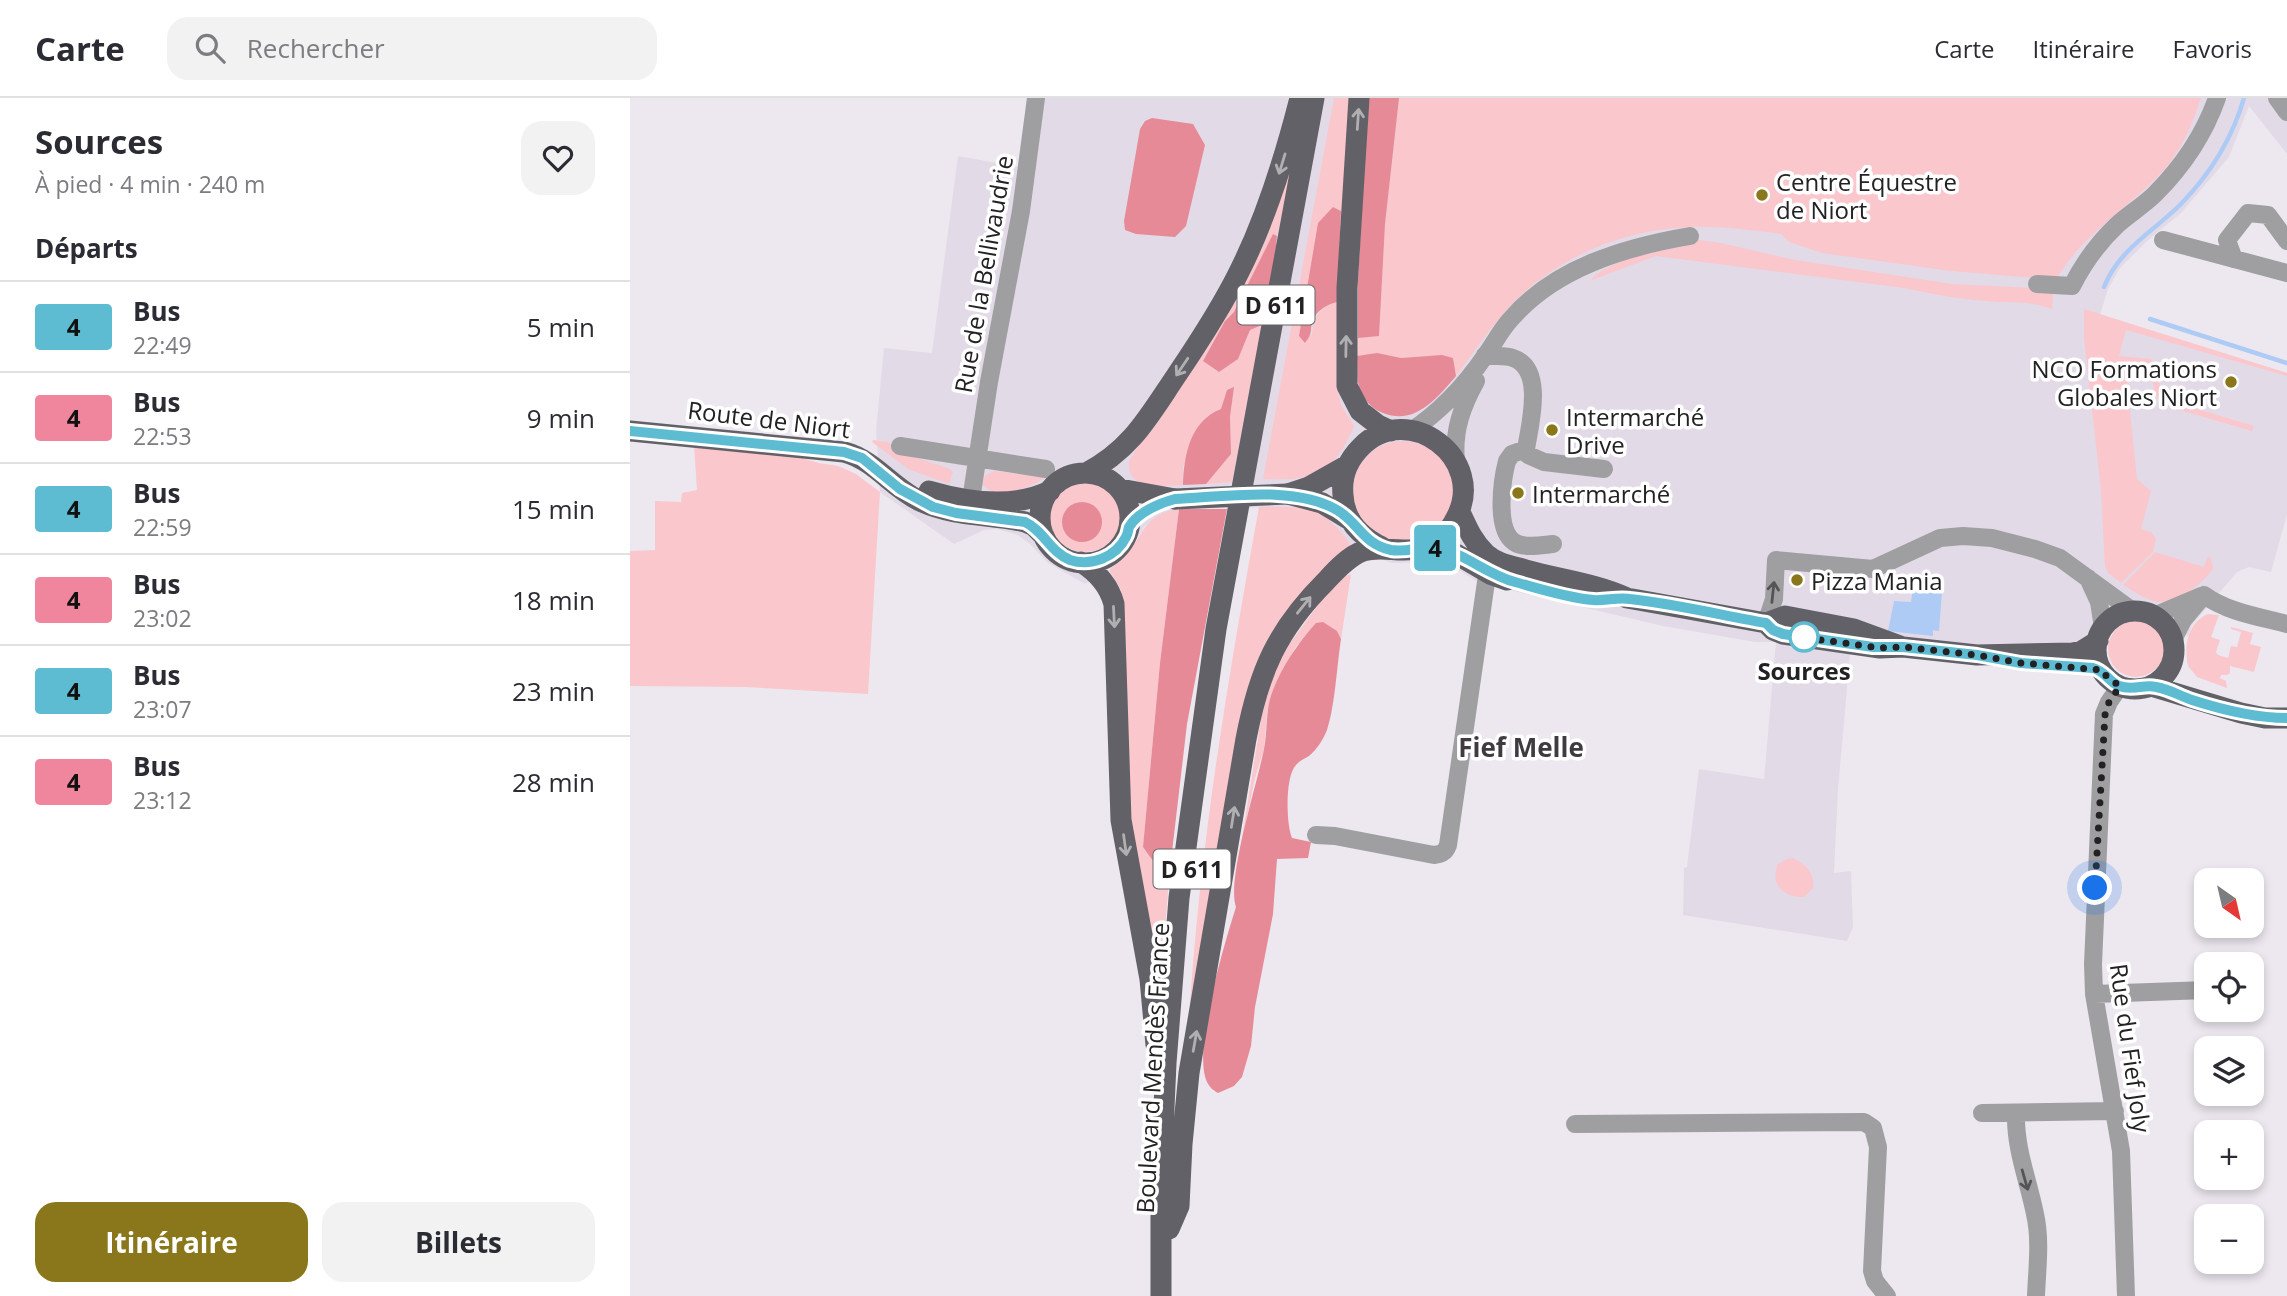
<!DOCTYPE html>
<html lang="fr">
<meta charset="utf-8">
<style>
:root{--surface:#fff;--page:#f2f2f3;--text:#2b2b33;--muted:#7c7c81;--line:#e1e1e2;--accent:#8a771b}
body{margin:0;font-family:"Open Sans",sans-serif;background:var(--page);color:var(--text);height:100vh;display:flex;flex-direction:column;font-size:26px;white-space:nowrap}
*{box-sizing:border-box;margin:0}
p{font-size:23px;color:var(--muted)}
.icon{flex:none;width:38px;height:38px;fill:none;stroke:currentColor;stroke-width:2;stroke-linecap:round;stroke-linejoin:round}
.map{position:relative;flex:1;overflow:hidden}
.sheet{display:flex;flex-direction:column;background:var(--surface);width:630px}
.sheet>*{flex:none}
.badge{padding:0 14px;border-radius:5px;font-size:24px;line-height:46px}
.needle{width:46px;rotate:146deg}
.buttons{position:absolute;left:1564px;top:770px;display:grid;gap:14px}
.buttons a{display:grid;place-items:center;width:70px;height:70px;border-radius:14px;background:var(--surface);box-shadow:0 4px 10px #0003;font-size:35px}
.you{position:absolute;width:35px;height:35px;margin:-18px;border:5px solid #fff;border-radius:50%;background:#1a73e8;box-shadow:0 0 0 10px #1a73e833}
.map>.badge{position:absolute;translate:-50% -50%;box-shadow:0 0 0 4px #fff}
h2{padding:0 35px;font-size:26px;line-height:63px}
.round{display:grid;place-items:center;flex:none;width:74px;height:74px;border-radius:21px;background:var(--page)}
.overview{display:flex;align-items:center;justify-content:space-between;height:119px;padding:0 35px}
h1{font-size:33px;font-weight:700;line-height:52px}
.action{display:flex;gap:14px;margin-top:auto;padding:14px 35px}
.action a{flex:1;height:80px;border-radius:21px;background:var(--accent);color:#fff;font-size:28px;font-weight:700;line-height:80px;text-align:center}
.action a+a{background:var(--page);color:var(--text)}
ul{padding:0;list-style:none}
li{display:flex;align-items:center;gap:21px;height:91px;padding:0 35px;border-top:2px solid var(--line)}
li div{flex:1}
li b{display:block;font-size:26px}
li em{font-style:normal}
li .badge{min-width:77px;font-weight:700;text-align:center}
header{display:flex;align-items:center;gap:42px;box-sizing:border-box;height:98px;padding:0 35px;background:var(--surface);border-bottom:2px solid var(--line)}
header strong{font-size:33px}
nav{display:flex;gap:38px;margin-inline-start:auto;font-size:24px}
.search{width:490px;height:63px;background:var(--page);display:flex;align-items:center;gap:18px;box-sizing:border-box;padding:0 24px;border-radius:21px;color:var(--muted);font-size:26px}
main{display:flex;flex:1;min-height:0}
.map>svg:first-child{display:block}
</style>
<header>
<strong>Carte</strong>
<div class="search"><svg class="icon" aria-label="search" viewBox="0 0 24 24"><circle cx="10" cy="10" r="6"/><path d="M15 15l6 6"/></svg>Rechercher</div>
<nav><a>Carte</a><a>Itinéraire</a><a>Favoris</a></nav>
</header>
<main>
<section class="sheet">
<div class="overview"><div><h1>Sources</h1><p>À pied · 4 min · 240 m</p></div><a class="round"><svg class="icon" aria-label="heart" viewBox="0 0 24 24"><path d="M12 20l-8-8c-3-5 5-10 8-4 3-6 11-1 8 4z"/></svg></a></div>
<h2>Départs</h2>
<ul>
<li><span class="badge" style="background:#5dbcd2;color:#111">4</span><div><b>Bus</b><p>22:49</p></div><em>5 min</em></li>
<li><span class="badge" style="background:#f0869d;color:#111">4</span><div><b>Bus</b><p>22:53</p></div><em>9 min</em></li>
<li><span class="badge" style="background:#5dbcd2;color:#111">4</span><div><b>Bus</b><p>22:59</p></div><em>15 min</em></li>
<li><span class="badge" style="background:#f0869d;color:#111">4</span><div><b>Bus</b><p>23:02</p></div><em>18 min</em></li>
<li><span class="badge" style="background:#5dbcd2;color:#111">4</span><div><b>Bus</b><p>23:07</p></div><em>23 min</em></li>
<li><span class="badge" style="background:#f0869d;color:#111">4</span><div><b>Bus</b><p>23:12</p></div><em>28 min</em></li>
</ul>
<div class="action"><a>Itinéraire</a><a>Billets</a></div>
</section>
<div class="map">
<svg width="1657" height="1198" viewBox="0 0 1657 1198">
<rect width="100%" height="100%" fill="#ede8ef"/>
<path fill="#e3dae7" d="M397,0H1657V56L1619,8L1599,59L1551,115L1517,143L1490,170L1478,191L1470,217L1657,275V416L1641,474L1619,469L1607,474L1562,527L1558,539L1529,509L1507,502L1481,511L1464,529L1457,542L1444,548L1220,556L1208,692L1204,775L1221,773L1223,829L1217,843L1053,817L1054,770L1057,769L1069,671L1134,681L1146,544H1125L1033,528L888,494L846,483L816,464L761,465L722,449L701,421L658,409L549,411L515,428L495,459L455,486L418,465L400,446L388,437L367,431L354,432L324,446L250,394L246,333L254,250L302,255L328,58L390,69Z"/>
<path fill="#fac7cd" d="M704,0H723L718,66L711,113L703,109L677,190L669,238L682,237C683,220 690,208 707,204V288L711,307L724,328C703,378 684,383 633,381Z
M769,0H1571C1563,24 1554,46 1538,67C1503,108 1453,134 1426,182L1321,173L1192,155L1159,144L1151,136C1121,132 1090,128 1060,129C993,132 929,158 882,206C861,228 844,254 826,278L823,260C806,256 790,260 772,260C755,259 746,255 727,258L728,240L749,237L755,126Z
M656,71L662,73L647,138L644,136L604,215L595,223L573,263L589,274L608,261L620,232L632,227L602,384L576,386L601,356L600,319L604,290L597,292L591,311L553,368V387C532,388 497,393 499,364Z
M1069,142L1091,145L1165,162L1322,186L1423,191L1422,211C1400,203 1391,205 1368,204C1336,202 1305,197 1274,190L1026,158L962,182V180C988,158 1027,154 1059,147L1060,143Z
M1454,211L1657,275V278L1496,232L1489,258L1521,261L1534,301L1624,328L1622,333L1536,308L1526,298L1517,264L1495,265L1507,381L1521,393L1511,431L1521,434L1526,441L1523,454L1491,485L1478,475L1475,469L1471,392L1454,240Z
M243,342L258,344L274,356L318,370L323,374L319,386L278,371L242,344Z
M723 393a50 50 0 1 1 100 0a50 50 0 1 1-100 0Z
M64,348L145,352L189,365L208,368L226,376L250,394L238,596L115,589L0,588V453L25,452V403L51,404L52,395L67,392Z
M364,373L416,379C402,390 364,403 352,386L355,378Z
M419 418a36 36 0 1 1 72 0a36 36 0 1 1-72 0Z
M629,409C676,408 695,407 722,449L649,531L559,924C569,750 598,580 629,409Z
M549,411L530,565L513,749C521,760 525,769 540,771L529,902L500,723L494,504L490,490L479,472C484,467 492,463 496,458C514,435 515,416 549,411Z
M1525,454L1574,469L1578,458L1581,461L1583,470C1576,484 1545,506 1528,504C1516,502 1503,493 1493,487Z
M721,476L711,541L707,533L667,547L642,594L637,615L634,651L625,680L610,753L634,602L651,557L697,495L713,479Z
M1578,516L1589,517L1581,539L1590,542L1586,554L1588,557L1598,560L1601,548L1607,549L1611,534L1601,531V529L1623,535L1620,546L1631,549L1624,574L1600,568V575L1597,577H1591L1590,580L1596,583L1597,590L1567,579L1558,568C1554,548 1557,525 1578,516Z
M1478 551a28 28 0 1 1 56 0a28 28 0 1 1-56 0Z
M1163,760C1176,766 1185,776 1183,790L1174,799C1155,800 1139,787 1148,766L1157,761Z"/>
<path fill="#e78a97" d="M738,0H769L755,126L749,238L728,240V183Z
M522,20L563,26L575,47L556,128L545,139L506,136L495,132L494,123L510,31L515,23Z
M703,109L711,113L707,204C698,206 687,212 683,222C679,232 684,234 675,245L669,238L688,125Z
M643,136L647,138L643,182L632,227L620,232L608,261L589,274L573,263L595,223L604,214Z
M747,255L771,260L812,257L823,260L826,278C807,300 785,328 753,315C742,311 734,302 730,292C726,282 728,269 727,258Z
M604,289L600,319L601,356L576,386L553,387C554,357 560,323 591,311L597,292Z
M432 424a20 20 0 1 1 40 0a20 20 0 1 1-40 0Z
M549,411H597L557,626L540,771C525,769 521,760 513,749L530,565Z
M693,524L707,533L711,541C707,567 705,608 697,632C693,642 687,651 679,658C674,661 669,663 666,667C655,678 656,726 662,740L681,744L678,760L647,761L643,816L625,909L621,948L612,979L604,988L588,995C583,992 580,990 577,984C562,952 595,844 606,809C596,782 628,683 634,651C638,632 635,611 643,592C653,567 668,545 686,525Z"/>
<path fill="#aecbf6" d="M1299,479L1313,481L1309,533L1303,532V538L1258,533L1264,503L1281,504L1284,480Z"/>
<g fill="none" stroke-linecap="round" stroke-linejoin="round">
<path stroke="#aecbf6" stroke-width="4.5" d="M1474,189C1489,151 1524,133 1551,106C1581,75 1602,42 1614,0
M1520,221L1657,265"/>
<path stroke="#9f9fa2" stroke-width="18" d="M1647,0L1657,14
M1533,142L1657,175
M1604,161L1597,142L1618,115L1638,117L1657,143
M1407,186L1442,188C1454,164 1468,145 1487,127C1499,116 1514,107 1525,96C1553,68 1574,37 1587,0
M855,257C864,259 875,257 883,260C915,271 900,326 896,351L898,357L914,364L974,371
M781,333C811,313 835,287 855,258C864,246 870,233 880,222C924,170 995,149 1060,138
M270,348L416,371
M896,351L882,356L877,363C872,382 865,431 884,444C894,451 912,447 923,446
M826,363C823,333 832,308 846,283
M341,402L359,284L391,113L406,0
M1458,480L1469,504L1473,530
M1574,497C1597,514 1630,519 1657,526
M1524,518L1571,498
M1136,525L1144,501L1146,462L1243,471L1310,440L1333,438L1362,440L1405,451L1430,460L1504,514
M1543,542L1553,522L1574,497
M1490,588L1479,604L1474,616L1463,866L1464,896L1491,1053L1496,1198
M686,737L705,738L804,757C811,756 815,755 818,747L856,484L860,476
M1464,896L1577,892
M1352,1015L1485,1013
M1386,1015C1385,1051 1398,1081 1405,1116C1411,1142 1407,1171 1406,1198
M945,1026L1234,1024L1243,1030L1248,1049L1242,1173L1245,1183L1257,1198"/>
<path stroke="#616167" stroke-width="21" d="M729,0L717,190V288L730,313L748,327L761,333
M0,333L214,354C245,362 263,391 292,404C325,419 361,416 395,424L404,428L414,438
M456,375C501,352 519,318 546,278C569,244 592,209 610,172C637,118 655,59 670,0
M410 420a45 45 0 1 1 90 0a45 45 0 1 1-90 0Z
M490,391L545,401
M299,393C337,404 383,411 420,393
M658,396L692,405L720,422
M658,396L679,389L718,367
M830,414C837,429 843,444 856,456C867,466 882,468 896,472C928,481 968,486 997,500L1136,525L1155,518L1224,531L1273,549
M796,449L821,453L860,476L877,482
M451,464C467,474 479,487 484,506L491,722L520,881L526,947
M1466 552a39 39 0 1 1 78 0a39 39 0 1 1-78 0Z
M1136,525L1143,532L1153,536L1250,550L1273,549L1347,557L1443,555L1452,553L1468,543
M1521,588L1611,615L1635,620H1657
M539,1131L549,1108L552,1046L559,975L616,641C629,573 647,532 696,483C706,472 719,458 733,453C753,447 771,456 791,450C806,445 819,435 826,420C858,361 778,301 731,349C718,362 711,378 713,397C714,422 731,439 752,449
M531,1198V1076L536,965L549,800L586,531L684,0"/>
<path stroke="#616167" stroke-width="21" d="M545,401L658,396"/>
</g>
<defs><path id="oneway-shaft" d="M-6 0H5M1.5-3L5.5 0L1.5 3" fill="none" stroke-width="1.6" stroke-linecap="round" stroke-linejoin="round" transform="scale(1.75)"/></defs>
<g stroke="#b0b0b3">
<use href="#oneway-shaft" transform="translate(728 21) rotate(-86)"/>
<use href="#oneway-shaft" transform="translate(652 66) rotate(107)"/>
<use href="#oneway-shaft" transform="translate(716 248) rotate(-89)"/>
<use href="#oneway-shaft" transform="translate(552 269) rotate(124)"/>
<use href="#oneway-shaft" transform="translate(674 507) rotate(-51)"/>
<use href="#oneway-shaft" transform="translate(484 519) rotate(87)"/>
<use href="#oneway-shaft" transform="translate(603 719) rotate(-81)"/>
<use href="#oneway-shaft" transform="translate(495 747) rotate(82)"/>
<use href="#oneway-shaft" transform="translate(565 943) rotate(-80)"/>
</g>
<g stroke="#555356">
<use href="#oneway-shaft" transform="translate(1143 494) rotate(-84)"/>
<use href="#oneway-shaft" transform="translate(1395 1082) rotate(74)"/>
</g>
<g fill="none" stroke-linecap="round" stroke-linejoin="round">
<g stroke="#fff" stroke-width="16">
<path id="line" d="M0,333L214,354L232,360L270,391L303,409L326,415L395,424C414,433 420,454 440,462C461,469 486,459 496,439C498,436 498,432 499,429C508,414 530,405 545,401C593,399 665,387 707,412C729,425 733,446 761,452C778,455 792,447 808,450C836,456 858,477 885,484C910,491 938,500 963,502C975,503 988,499 1000,501C1045,506 1091,517 1136,525L1143,532L1153,536L1243,549H1273L1347,557L1391,565L1463,570C1475,573 1478,583 1489,588C1503,593 1514,586 1526,589C1539,591 1550,598 1562,602C1593,612 1624,620 1657,620"/>
</g>
<use href="#line" stroke="#5dbcd2" stroke-width="10"/>
<path stroke="#232124" stroke-width="7" stroke-dasharray="0 12.6" d="M1174,539H1170L1250,550L1273,549L1347,557L1391,565L1472,572L1477,579L1490,588L1479,604L1475,617L1465,790"/>
</g>
<g fill="#8a771b" stroke="#fff" stroke-width="2.5">
<circle cx="1132" cy="97" r="7"/>
<circle cx="1601" cy="284" r="7"/>
<circle cx="922" cy="332" r="7"/>
<circle cx="888" cy="395" r="7"/>
<circle cx="1167" cy="482" r="7"/>
</g>
<circle fill="#fff" stroke="#5dbcd2" stroke-width="3.5" cx="1174" cy="539" r="14"/>
<g text-anchor="middle" dominant-baseline="central" stroke-width="7" stroke-linejoin="round" paint-order="stroke">
<g fill="#fff" stroke="#656466" stroke-width="2">
<rect x="607.5" y="187.5" width="77" height="39" rx="5"/>
<rect x="523.5" y="751.5" width="77" height="39" rx="5"/>
</g>
<g font-size="23" font-weight="bold" fill="#232124">
<text x="646" y="207">D 611</text>
<text x="562" y="771">D 611</text>
</g>
<g font-size="24" fill="#232124" stroke="#fff" text-anchor="start">
<text x="1146" y="83">Centre Équestre<tspan x="1146" dy="28">de Niort</tspan></text>
<text x="1587" y="270" text-anchor="end">NCO Formations<tspan x="1587" dy="28">Globales Niort</tspan></text>
<text x="936" y="318">Intermarché<tspan x="936" dy="28">Drive</tspan></text>
<text x="902" y="395">Intermarché</text>
<text x="1181" y="482">Pizza Mania</text>
</g>
<g font-size="24" fill="#232124" stroke="#fff">
<text transform="translate(353 176) rotate(-80)">Rue de la Bellivaudrie</text>
<text transform="translate(139 321) rotate(7)">Route de Niort</text>
<text transform="translate(1501 950) rotate(82)">Rue du Fief Joly</text>
<text transform="translate(522 970) rotate(-87)">Boulevard Mendès France</text>
</g>
<g font-size="24" font-weight="bold" fill="#232124" stroke="#fff">
<text x="1174" y="572">Sources</text>
</g>
<g font-size="26" font-weight="bold" fill="#3f3b41" stroke="#fff">
<text x="891" y="649">Fief Melle</text>
</g>
</g>
</svg>
<div class="buttons">
<a><svg class="needle" viewBox="-14 -14 28 28"><path d="M0-13l5 13h-10z" fill="#e53935"/><path d="M0 13l5-13h-10z" fill="#7c7c81"/></svg></a>
<a><svg class="icon" aria-label="locate" viewBox="0 0 24 24"><circle cx="12" cy="12" r="6"/><path d="M12 2v4M12 18v4M2 12h4M18 12h4"/></svg></a>
<a><svg class="icon" aria-label="layers" viewBox="0 0 24 24"><path d="M12 4l9 5-9 5-9-5zM3 14l9 5 9-5"/></svg></a>
<a>+</a>
<a>−</a>
</div>
<div class="you" style="left:1465px;top:790px"></div>
<b class="badge" style="left:805px;top:450px;background:#5dbcd2;color:#111">4</b>
</div>
</main>
